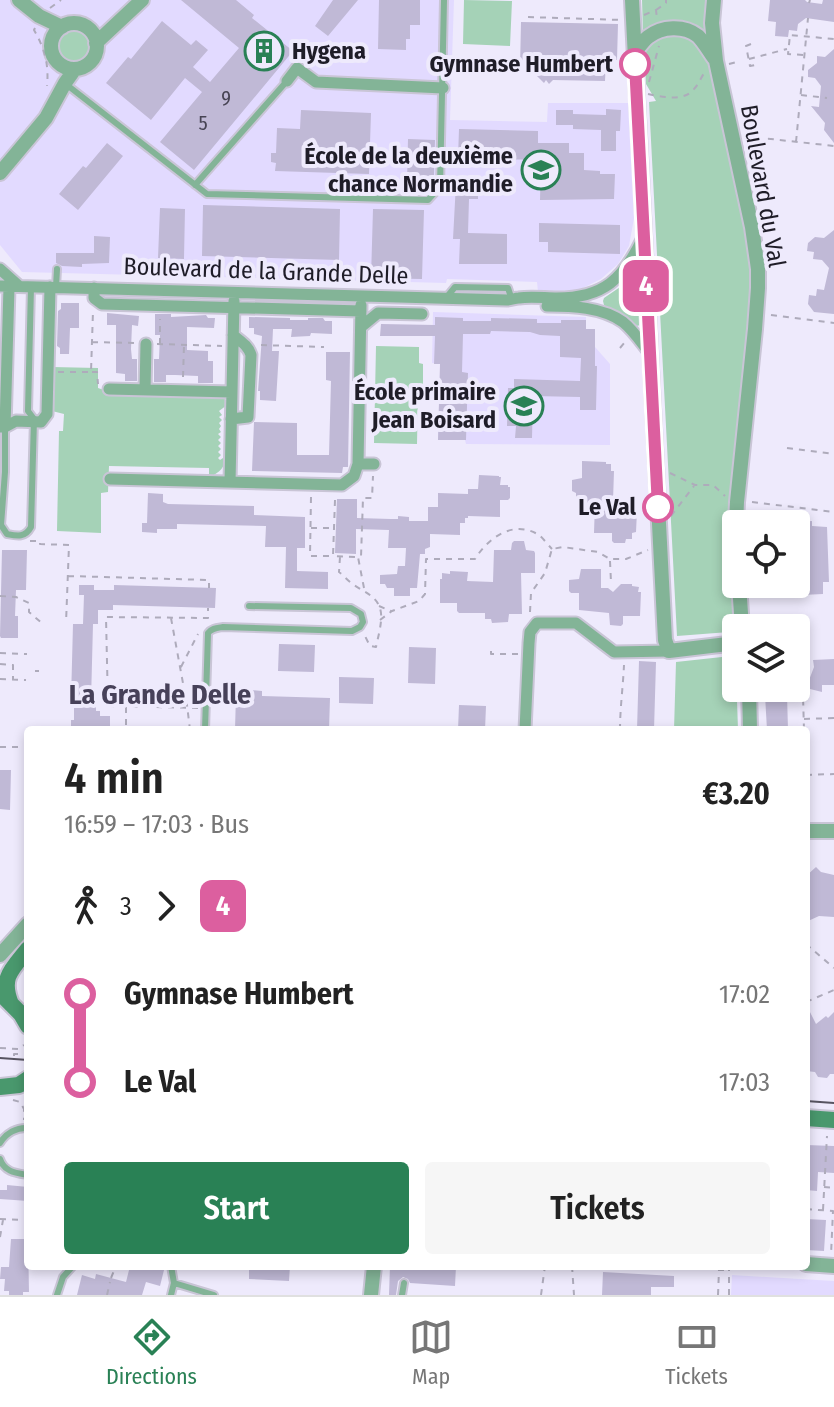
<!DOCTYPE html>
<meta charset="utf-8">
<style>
:root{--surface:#fff;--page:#f6f6f6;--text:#222;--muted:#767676;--line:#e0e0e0;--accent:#298155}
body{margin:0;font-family:"Fira Sans Condensed",sans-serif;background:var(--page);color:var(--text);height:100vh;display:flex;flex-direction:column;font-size:30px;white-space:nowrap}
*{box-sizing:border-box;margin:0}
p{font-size:26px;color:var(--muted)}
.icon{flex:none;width:44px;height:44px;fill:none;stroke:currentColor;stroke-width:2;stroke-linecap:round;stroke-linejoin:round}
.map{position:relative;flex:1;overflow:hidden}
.sheet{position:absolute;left:24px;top:726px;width:786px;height:544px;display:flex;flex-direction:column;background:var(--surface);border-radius:8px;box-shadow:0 4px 12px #0003}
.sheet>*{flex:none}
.badge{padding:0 16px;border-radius:12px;font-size:28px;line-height:52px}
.fabs{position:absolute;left:722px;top:510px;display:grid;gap:16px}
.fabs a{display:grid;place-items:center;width:88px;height:88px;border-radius:8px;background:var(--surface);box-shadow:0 4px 12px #0003;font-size:40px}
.map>.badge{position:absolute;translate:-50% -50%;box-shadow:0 0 0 4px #fff}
.legs{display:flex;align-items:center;gap:12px;height:88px;padding:0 40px;font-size:26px}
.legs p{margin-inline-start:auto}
.overview{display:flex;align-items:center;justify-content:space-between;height:136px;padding:0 40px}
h1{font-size:44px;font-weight:600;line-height:60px}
.primary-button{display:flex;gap:16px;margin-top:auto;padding:16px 40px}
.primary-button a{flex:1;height:92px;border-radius:8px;background:var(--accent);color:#fff;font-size:32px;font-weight:600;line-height:92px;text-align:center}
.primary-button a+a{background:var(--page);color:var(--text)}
ul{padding:0 40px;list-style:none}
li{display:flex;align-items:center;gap:28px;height:88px;font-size:30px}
li i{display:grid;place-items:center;width:12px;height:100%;margin:0 10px;background:currentColor}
li i::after{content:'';width:20px;height:20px;margin:-10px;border:6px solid;border-radius:50%;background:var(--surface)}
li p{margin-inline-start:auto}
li:first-child i{background:linear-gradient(#0000 50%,currentColor 0)}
li:last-child i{background:linear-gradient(currentColor 50%,#0000 0)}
.dock{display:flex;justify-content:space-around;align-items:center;height:112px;border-top:2px solid var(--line);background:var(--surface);font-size:22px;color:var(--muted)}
.dock a{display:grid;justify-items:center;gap:4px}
.dock .current{color:var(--accent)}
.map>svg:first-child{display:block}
</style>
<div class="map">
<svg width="834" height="1295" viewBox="0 0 834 1295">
<rect width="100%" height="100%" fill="#eeeafc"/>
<path fill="#e2daff" d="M0,0H454L450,120L547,122L548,103H629L634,218L629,246L618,264L601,279L577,291L564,293L538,292L537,282L447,279L446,283L22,272L0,245Z
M433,312L586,317V329H595V347L610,364V445L466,444L465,440H438L440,372L443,371V364L432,363Z
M732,1275L834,1281V1295H731Z"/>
<path fill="#a5d2b7" d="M464,0L512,1L510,46L463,44Z
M642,0H710L706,33C682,24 663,11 643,35Z
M59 46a15 15 0 1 1 30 0a15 15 0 1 1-30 0Z
M663,35C693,35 701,45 714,70L749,236L752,293L731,503L733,621L729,632L677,636L649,102L656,101L646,84L644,50L651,41Z
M637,269L639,325L638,326L604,305L603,301L604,298L626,283Z
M376,346L419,347V363L423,364V389H418L417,444L374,443Z
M52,367L98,368V388L110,392V395L143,396L144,393L224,397L227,405L219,411L222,415L219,417L222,420L219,423L221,426L219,429L221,432L218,434L221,437L218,440L221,443L218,446L221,449L218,452L221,455L218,458L220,460L226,456C225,467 220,473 209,477V468L109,466L108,492L101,493V533L57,531L59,431H63L64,414L52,411Z
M722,657L729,661L736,670L738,730H674L676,662Z"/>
<path fill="#c0b9d6" d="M181,0H236L254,15L252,18L293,51L194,170L160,142L202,92L185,78L151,120L106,83L128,57L131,59L162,21L191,45L196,40L208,50L193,67L210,82L239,48Z
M333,0H358L328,36L315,26Z
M379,0H420V25H410V39H406V50L378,49Z
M770,0H805L807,2L822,4L823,0H834V22L806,18L798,24L797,31L789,30L788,37L775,36L776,22L768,21Z
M521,22L618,24L617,60H606L605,81L553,80L549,84L546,80L544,83L530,69L520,68Z
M834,49V143L824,130L825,123L811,106L819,107L821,86L815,78L808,77V70L817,63V56L825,57Z
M606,109L621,110L620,131H616V151H601V130L573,129V125H556V110H573V114L606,115Z
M301,110L371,113L369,174L275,171L276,163L271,162V153H276L277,128L300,129Z
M459,129L538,131V143H569V153H584V170L600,171V174H615L614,199L540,200L541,160L458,158Z
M408,139L435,140L434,175L433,180L430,183L407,184Z
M107,143L123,156L78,210L59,194L83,166L86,168Z
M456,183L478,184V199H469L468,233L507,234V264H459L460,239H453Z
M203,205L340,209L339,260L202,256Z
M160,208L185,209L184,259L158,258Z
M373,209L424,210L422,279L371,278Z
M539,223L620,225V254L548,252V242H539Z
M834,230V314L814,312L808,304L809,295L816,296L817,289L824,290L829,268L822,260L813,259L814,252L807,251L808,243L815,237L824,238Z
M94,236L110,237L109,263L82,264V267L62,266L56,263V253H94Z
M61,303H79V328H70L69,354H60V348L57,346L58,311L61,309Z
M107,313L139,316L138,326L132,325L131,349L132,359H137V381H125V374L116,373V325H107Z
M155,314H171V317L206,315L208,318H215L214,328L187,327V350L208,351V361H213V383H198V376L175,375H166V382H154V359H159L160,335H155Z
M249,317L290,318V320H308V318H323L325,321H332V334L311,333L310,336L291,337L292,329H273L272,351H279L276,401L260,400V391H258L262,336L254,334V328H249Z
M435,317L463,318V321H491V318L537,319V323H561V320H586V329H595V366H597L596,410H580V397L533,396L532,438H515L516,426H507L508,388H514V379L580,381L581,358L560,357V336L540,335L530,332L491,331L490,334H463L462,372L468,373L466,440H438L440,364H434L435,336H380L381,324L435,325Z
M326,352H350L348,467H343L342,473L252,471L254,422L297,423V455H329L331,381L326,380Z
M582,461L606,462V464H611V471H614L613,501H623V511H637L636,532L632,533V539H626L625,543H614L612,541V533H594L595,503H583L581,498H576V493L572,491V480L582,478Z
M479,475L499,476V477H501L500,485H508V487H510V498L508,500H500V517L468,516V518H465V523H460V535L430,534V547L425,549V554H420L417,588H410V596H394V588H387L385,584H380V575L397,574L398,566H405L406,548H388L389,530L356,529V554L335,553L337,499H357V518L391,519H398V516L409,517V521H428V507H438V493L468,494V489H478Z
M148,493L163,494V502L168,504L254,506V515L305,517V548H297V571L328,572V589L285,588L286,547H265L266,526L177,524V529H157V533L142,532V523H147Z
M812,521V526L827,527L829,582H823V594L802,595L800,553H807L806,534H796V522Z
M514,541H524L526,550L534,551L535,553V573H521L522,614H509L508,622L492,623L491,619H485V613H459L457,611V603H440V579H442V573L450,574V571L468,572L467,581L493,582L494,550H511L512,543Z
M2,550H27L26,590H16L15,616H18V638H1L0,636Z
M581,569H601V588H608L613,592L621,584H632V586L639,587L638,592H641L640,616H623V624L621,626L610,625L609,613L579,610V593H571L569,591V580L579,579Z
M79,585H94V590H114V585L216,588L215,608L113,605V610H98V624H93L91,701H96V711H100V716H110V730H71V720H74V700H71L73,624H83L84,595H79Z
M279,644L315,645L314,672L278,671Z
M409,647L436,648L435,684L408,683Z
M834,659V685H822V692L806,688L814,667L813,660Z
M639,661L656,662L654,730H637Z
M339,677L374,678L373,704L339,703Z
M251,690L262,691V696L330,698L329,730H235L236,694L251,695Z
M787,694L788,730H767L765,695Z
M459,705L486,706L485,730H458Z
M0,770H11L10,810L0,809Z
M816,867L821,872L834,875V917L819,916L806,922V876Z
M806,1004L816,1024L826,1016L828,1018L834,1012V1074H830L827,1078L818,1077L815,1072L806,1071Z
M806,1145L834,1146V1173L818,1172L817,1191L806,1190Z
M7,1185L28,1187V1201L0,1199V1190H7Z
M806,1219L826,1220L824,1251L806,1250Z
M11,1239H28L29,1292H23V1295H9V1291H4L5,1279H0L1,1267H9Z
M130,1266H165L160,1286L146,1282L142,1295H77L82,1275L95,1279L96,1274L126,1282Z
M249,1266H290L289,1281L249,1279Z
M390,1266H456L455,1286L410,1283L408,1279L403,1277L398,1281L396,1295H389Z
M603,1272L674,1276V1287H651V1295H602Z"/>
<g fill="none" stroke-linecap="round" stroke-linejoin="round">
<g stroke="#c9c5d6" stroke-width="10">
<path id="service" d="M67,85L207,194L428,200L440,187L444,0
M195,185L287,81
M56,287L57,269
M446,298L455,287L508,288L512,300
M5,427V472L1,525L7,534C17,536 25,538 31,527L34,419L28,411L31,287
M205,730L208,633C212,628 217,628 223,627L352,631L360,627L363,622L361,614L351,608L249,606
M0,1143C6,1133 17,1127 28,1128
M0,1159C4,1172 16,1173 28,1175
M171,1266L174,1283
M57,1295L63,1277L73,1266
M171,1295L174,1283L214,1295
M402,1295L404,1283"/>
</g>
<g stroke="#c9c5d6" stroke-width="15">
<path id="minor" d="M287,81L297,68L316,82L443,88
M0,269L19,286
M0,286L507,300C511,300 515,298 519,298C530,296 545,298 557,298C604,298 623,279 643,238
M94,288V298L102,304L361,311
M361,305L358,464H374
M547,306C572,306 602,307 623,322C633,330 641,342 649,352
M361,327L378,313L422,314
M109,389L232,392
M145,390L146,344
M231,419L248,417L251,355C248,345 240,341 233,335
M1,427H5L9,287
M5,427L16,421L41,422L47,414L50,287
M110,479L342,485L354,476L358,464
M230,482L234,301
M525,730L529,643L530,632L537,623H576L614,652L669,651"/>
</g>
<g stroke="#c9c5d6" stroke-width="18">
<path id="tertiary" d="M19,0L39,16L62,27
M632,0L665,640L669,651L736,643
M714,0L712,23L716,61L752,227L758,269V288L755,329L737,502L736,524
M51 46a23 23 0 1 1 46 0a23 23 0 1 1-46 0Z
M96,43L142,0
M635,52C639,47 643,41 648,37C662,26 684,25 698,36C704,42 709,51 714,58
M0,173L46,118L65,83L75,69
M739,584L742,628
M749,688L750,730
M806,831H834
M0,955L28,924
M806,1264L834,1266
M371,1295L374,1266"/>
</g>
<g stroke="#c9c5d6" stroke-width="20">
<path id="secondary" d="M5,998L21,1014L28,1026
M11,1004C0,977 12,969 28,949
M0,1087L19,1085L28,1079
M806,1118L834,1120"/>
</g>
<path stroke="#aeabbb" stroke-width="2" stroke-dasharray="6 6" stroke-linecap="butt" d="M809,3L810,0
M50,8L61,0
M656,10L666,3V0
M644,15L656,10L657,19
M528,17L622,20
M35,28L34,30C45,49 49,65 47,86
M751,44L746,46L750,66L755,65
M803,55L788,54L790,35L834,39
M749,59L787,49
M729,64L740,61
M649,82L659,46
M648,94C663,97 684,102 694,89C699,84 701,77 705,72
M801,95L827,98
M744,136L834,146
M796,142L808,18
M771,315L834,323
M92,342L134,343
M157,344L222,346
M160,344V319
M261,345L324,347
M620,348L625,342
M58,372H91L93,311
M92,372H97L98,384
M183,377L184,345
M787,448L834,454
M670,473L695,485H713L725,496
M311,497L310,556H333
M335,500L333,556L358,557
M752,502L834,512
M671,516L694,486
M311,528H333
M30,541H40V544L69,545L66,623
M340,557L339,572C344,576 349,582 354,585C366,593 379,597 381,613C382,624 378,637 376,647L370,646L365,636
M610,561L611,582
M796,571L801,570
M68,576L209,580V588
M364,588L358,557H361L363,498H372L373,476
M0,596L16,597L29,603V612L44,625
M379,606L391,611
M530,612L531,593L545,573L552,549L563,547L598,552L610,559H626L648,550
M171,618L187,705L190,730
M380,620L392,611L419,601L425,594L426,559H475C488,538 513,519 539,535C543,538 548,545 552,549
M491,651V654H519
M0,653L27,654
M0,664L13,665V679
M181,667L198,634
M35,671H39
M0,679L26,680
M797,690L803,696L804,730
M126,707V730
M198,708L108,706L106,617L208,618V608
M804,719L834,718
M620,730C620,708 623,687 624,665
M0,747H28
M806,775L834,774
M806,944L834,968
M806,1002L834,990
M0,1048L18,1049L24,1045
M14,1056V1054H23
M13,1100L20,1102L24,1109V1120
M824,1187L834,1188
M806,1209L833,1211L831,1255
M823,1210L827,1136
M0,1219L28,1220
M0,1237L3,1220
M572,1266L574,1295
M111,1278L116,1266
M107,1295L110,1282
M541,1295L545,1266
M718,1295L719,1270H725
M729,1295V1266"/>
<use href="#service" stroke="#83b497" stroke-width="6"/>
<use href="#minor" stroke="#83b497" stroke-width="11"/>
<use href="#tertiary" stroke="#83b497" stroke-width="14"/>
<use href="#secondary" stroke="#49986d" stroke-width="16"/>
<path stroke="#575461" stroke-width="2" d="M0,1058L28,1060
M806,1101L834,1103"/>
</g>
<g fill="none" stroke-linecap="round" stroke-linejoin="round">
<g stroke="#fff" stroke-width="18">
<path id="line-1" d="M635,64L658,507"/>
</g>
<use href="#line-1" stroke="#dc5f9f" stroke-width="12"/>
</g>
<defs>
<g id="building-ring" transform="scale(2)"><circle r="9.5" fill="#eeeafc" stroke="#298155" stroke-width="1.5"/><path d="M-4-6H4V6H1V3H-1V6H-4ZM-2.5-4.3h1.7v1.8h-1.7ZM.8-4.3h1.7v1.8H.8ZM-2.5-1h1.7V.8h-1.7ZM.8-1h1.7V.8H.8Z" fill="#298155"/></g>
<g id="school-ring" transform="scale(2)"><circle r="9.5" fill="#eeeafc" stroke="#298155" stroke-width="1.5"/><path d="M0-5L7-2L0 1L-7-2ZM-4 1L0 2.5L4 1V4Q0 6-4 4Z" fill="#298155"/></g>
</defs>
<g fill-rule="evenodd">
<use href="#building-ring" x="264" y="51"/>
<use href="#school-ring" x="541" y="170"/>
<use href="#school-ring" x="524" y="406"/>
</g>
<g fill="#fff" stroke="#dc5f9f" stroke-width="4">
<circle cx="635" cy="64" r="14"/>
<circle cx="658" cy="507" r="14"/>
</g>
<g text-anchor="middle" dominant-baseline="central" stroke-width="8" stroke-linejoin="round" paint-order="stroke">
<g font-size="20" fill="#474454">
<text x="226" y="98">9</text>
<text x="203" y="123">5</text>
</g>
<g font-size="24" font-weight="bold" fill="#1f1d28" stroke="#eeeafc" text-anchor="end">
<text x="292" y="51" text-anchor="start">Hygena</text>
<text x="513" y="156">École de la deuxième<tspan x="513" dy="28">chance Normandie</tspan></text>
<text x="496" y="392">École primaire<tspan x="496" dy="28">Jean Boisard</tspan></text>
</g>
<g font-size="24" font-weight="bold" fill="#1f1d28" stroke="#eeeafc" text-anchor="end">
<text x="613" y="64">Gymnase Humbert</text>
<text x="636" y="507">Le Val</text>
</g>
<g font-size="24" fill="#1f1d28" stroke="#eeeafc">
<text transform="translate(763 186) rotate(80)">Boulevard du Val</text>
<text transform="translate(266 271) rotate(2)">Boulevard de la Grande Delle</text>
</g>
<g font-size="28" font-weight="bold" fill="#474159" stroke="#eeeafc">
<text x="160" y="694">La Grande Delle</text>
</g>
</g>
</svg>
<div class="fabs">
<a><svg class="icon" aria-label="locate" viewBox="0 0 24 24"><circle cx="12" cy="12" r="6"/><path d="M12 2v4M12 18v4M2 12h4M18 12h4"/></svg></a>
<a><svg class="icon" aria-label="layers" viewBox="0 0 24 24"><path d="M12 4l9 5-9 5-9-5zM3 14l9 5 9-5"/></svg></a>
</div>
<b class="badge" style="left:646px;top:286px;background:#dc5f9f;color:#fff">4</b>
<section class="sheet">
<div class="overview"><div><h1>4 min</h1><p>16:59 – 17:03 · Bus</p></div><b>€3.20</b></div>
<div class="legs"><svg class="icon" aria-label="walk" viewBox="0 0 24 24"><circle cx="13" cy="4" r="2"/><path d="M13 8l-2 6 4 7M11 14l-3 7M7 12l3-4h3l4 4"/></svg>3<svg class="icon" aria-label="forward" viewBox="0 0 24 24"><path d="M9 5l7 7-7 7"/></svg><b class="badge" style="background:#dc5f9f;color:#fff">4</b></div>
<ul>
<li><i style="color:#dc5f9f"></i><b>Gymnase Humbert</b><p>17:02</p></li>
<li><i style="color:#dc5f9f"></i><b>Le Val</b><p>17:03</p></li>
</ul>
<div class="primary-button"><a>Start</a><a>Tickets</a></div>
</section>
</div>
<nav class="dock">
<a class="current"><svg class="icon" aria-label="directions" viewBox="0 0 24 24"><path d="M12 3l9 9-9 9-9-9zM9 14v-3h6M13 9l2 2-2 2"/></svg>Directions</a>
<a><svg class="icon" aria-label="map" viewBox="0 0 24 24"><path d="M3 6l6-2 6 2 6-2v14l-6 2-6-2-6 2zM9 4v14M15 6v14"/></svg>Map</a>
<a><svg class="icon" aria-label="tickets" viewBox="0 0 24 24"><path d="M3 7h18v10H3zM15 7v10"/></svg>Tickets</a>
</nav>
